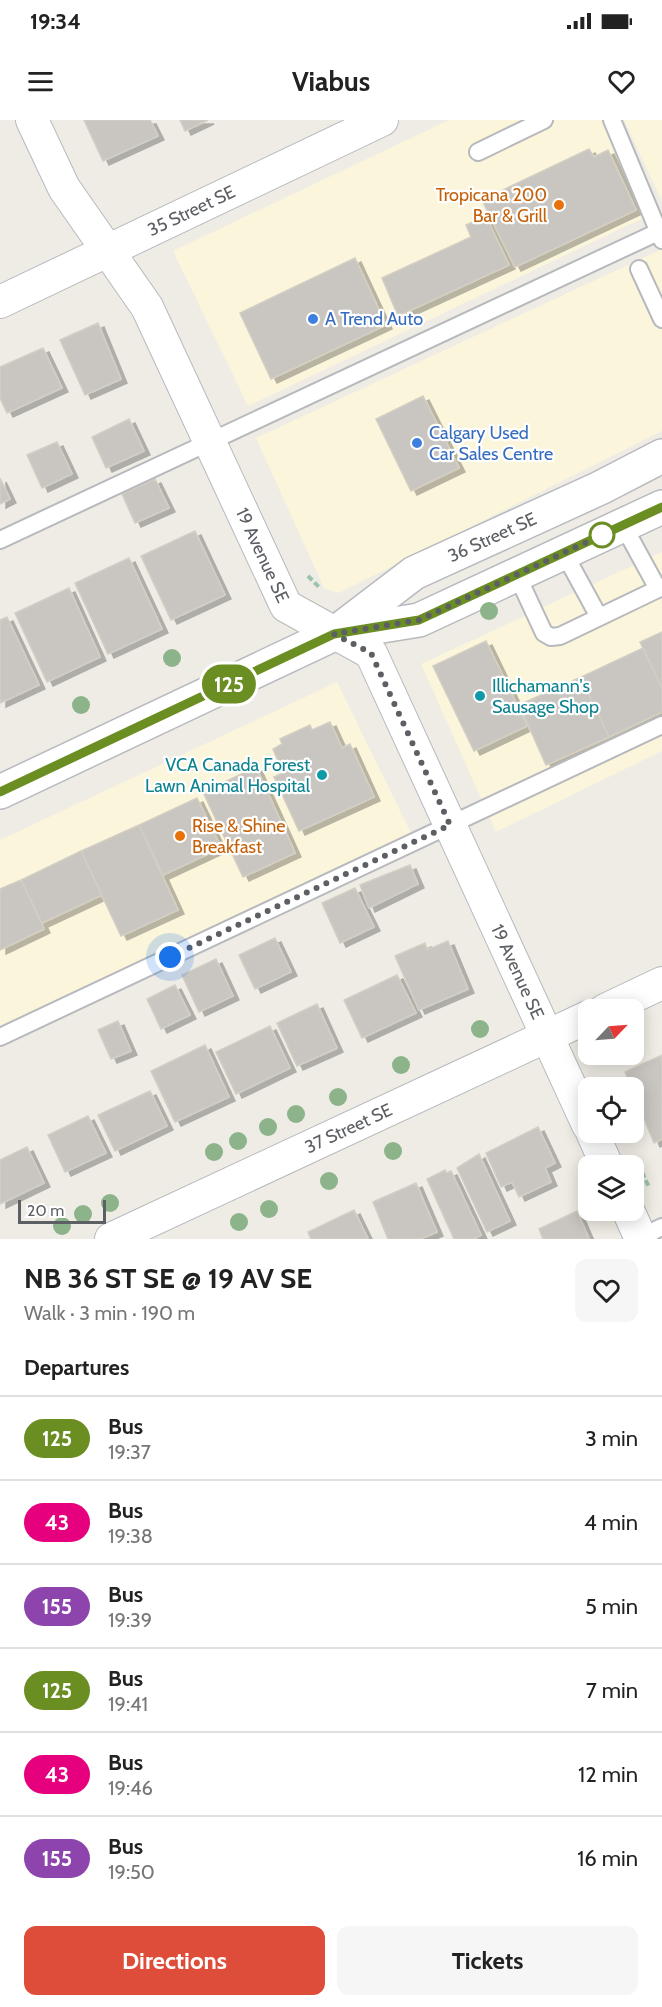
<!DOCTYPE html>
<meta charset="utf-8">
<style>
:root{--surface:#fff;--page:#f6f6f6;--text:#222;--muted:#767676;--line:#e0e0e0;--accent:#de4d3a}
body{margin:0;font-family:Cabin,sans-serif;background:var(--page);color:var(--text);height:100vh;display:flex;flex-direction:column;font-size:22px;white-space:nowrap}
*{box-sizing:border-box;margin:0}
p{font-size:20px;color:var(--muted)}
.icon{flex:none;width:33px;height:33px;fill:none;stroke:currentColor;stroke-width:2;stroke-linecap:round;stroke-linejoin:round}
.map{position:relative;height:1119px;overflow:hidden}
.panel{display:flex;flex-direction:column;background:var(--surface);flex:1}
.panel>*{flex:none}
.badge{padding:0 12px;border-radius:20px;font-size:21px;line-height:39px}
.needle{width:39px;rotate:65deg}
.controls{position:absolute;left:578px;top:879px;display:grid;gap:12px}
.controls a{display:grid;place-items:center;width:66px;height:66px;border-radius:12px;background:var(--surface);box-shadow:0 3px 15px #0003;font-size:30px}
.scale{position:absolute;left:18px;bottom:15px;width:88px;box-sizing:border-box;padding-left:6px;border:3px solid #5c5f64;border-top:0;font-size:16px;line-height:21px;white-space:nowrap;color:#5c5f64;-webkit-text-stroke:4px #fff;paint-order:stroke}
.you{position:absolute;width:30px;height:30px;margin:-15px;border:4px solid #fff;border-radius:50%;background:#1a73e8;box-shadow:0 0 0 9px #1a73e833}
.map>.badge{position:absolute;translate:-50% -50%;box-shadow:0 0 0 3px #fff}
h2{padding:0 24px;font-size:22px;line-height:54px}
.round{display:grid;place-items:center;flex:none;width:63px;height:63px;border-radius:12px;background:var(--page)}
.summary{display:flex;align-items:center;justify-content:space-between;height:102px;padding:0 24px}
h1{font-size:28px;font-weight:800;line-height:45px}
.cta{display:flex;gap:12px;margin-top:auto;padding:12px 24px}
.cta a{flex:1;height:69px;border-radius:12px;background:var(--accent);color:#fff;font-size:24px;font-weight:800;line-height:69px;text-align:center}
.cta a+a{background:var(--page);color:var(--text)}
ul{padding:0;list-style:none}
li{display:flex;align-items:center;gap:18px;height:84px;padding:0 24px;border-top:2px solid var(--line)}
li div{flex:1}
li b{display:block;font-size:22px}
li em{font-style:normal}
li .badge{min-width:66px;font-weight:700;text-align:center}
.status{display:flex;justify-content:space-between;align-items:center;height:42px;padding:0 30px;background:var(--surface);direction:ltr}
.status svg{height:16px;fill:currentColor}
header{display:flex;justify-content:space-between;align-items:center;height:78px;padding:0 24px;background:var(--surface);font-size:27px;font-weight:800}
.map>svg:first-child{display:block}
</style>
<div class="status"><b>19:34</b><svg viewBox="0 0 49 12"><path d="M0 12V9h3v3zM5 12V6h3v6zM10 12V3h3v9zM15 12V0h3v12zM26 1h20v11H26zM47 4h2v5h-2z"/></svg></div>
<header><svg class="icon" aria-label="menu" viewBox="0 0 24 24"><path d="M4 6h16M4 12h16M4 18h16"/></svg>Viabus<svg class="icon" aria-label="heart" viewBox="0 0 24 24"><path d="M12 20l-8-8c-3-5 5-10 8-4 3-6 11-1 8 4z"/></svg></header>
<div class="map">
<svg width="662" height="1119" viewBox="0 0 662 1119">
<defs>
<filter id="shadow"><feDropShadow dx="6" dy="4" stdDeviation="0" flood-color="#0004"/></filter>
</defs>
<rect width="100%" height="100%" fill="#eeece4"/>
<path fill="#fbf5db" d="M449,0H607L652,94L248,286L173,131Z
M624,0H662V81Z
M662,129V311L339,473L324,468L256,318Z
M662,432V631L496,712L421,544Z
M337,562L412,715L0,910V720Z"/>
<path fill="#c9c6c2" stroke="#d2cec3" stroke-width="1.5" filter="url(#shadow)" d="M84,0H150L158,16L103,41Z
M180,0H208L185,11Z
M589,29L594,37L608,30L636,90L515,147L482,80Z
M486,97L509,145L398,196L382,158L471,117L466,105Z
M355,138L386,205L271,259L240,193Z
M98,203L121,259L85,275L60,220Z
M43,228L62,268L7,293L0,278V247Z
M423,276L459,348L411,371L376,299Z
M129,299L144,331L106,348L92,317Z
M57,322L72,354L42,368L27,335Z
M0,358L10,379L0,384Z
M155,359L169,388L135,403L122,374Z
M195,411L225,475L171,500L141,436Z
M129,438L162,509L108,534L75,463Z
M69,468L100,537L47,562L15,493Z
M7,497L39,565L0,583V500Z
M662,512V568L640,522Z
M486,521L527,606L474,631L433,546Z
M643,528L662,568V592L609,617L581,557Z
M581,557L609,617L546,645L519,585Z
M330,602L342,628L350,624L374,677L299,711L274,657L283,653L273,629L282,624L280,619L310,605L312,610Z
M256,647L295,733L243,757L203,672Z
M197,678L221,728L163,755L139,705Z
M139,705L178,790L121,816L81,731Z
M81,731L102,775L42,803L21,760Z
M410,745L418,764L369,788L360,765Z
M21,760L44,809L0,830V769Z
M355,768L374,807L340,823L322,783Z
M275,818L291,852L255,869L239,835Z
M448,821L468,869L419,890L395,836L425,823L427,830Z
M216,839L233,876L199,892L182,855Z
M397,855L416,893L362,918L344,880Z
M175,865L190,895L161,909L147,879Z
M317,884L337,928L297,946L277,903Z
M118,901L131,931L111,939L98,910Z
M270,906L290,948L236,974L216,932Z
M205,925L229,977L175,1002L151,951Z
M662,935V1019L654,1023L625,952Z
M150,971L167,1006L115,1031L98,995Z
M88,996L106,1033L65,1052L48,1015Z
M538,1007L555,1043L545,1048L551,1062L519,1077L512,1062L501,1067L486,1033Z
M27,1027L44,1063L0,1084V1040Z
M479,1034L510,1101L487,1112L457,1048Z
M445,1050L446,1053L451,1051L481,1115L474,1119H454L427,1059Z
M416,1063L437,1112L420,1119H388L373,1082Z
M354,1090L368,1119H311L308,1112Z
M577,1091L589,1119H543L539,1109Z"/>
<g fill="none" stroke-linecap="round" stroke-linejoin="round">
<g stroke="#b7b9bd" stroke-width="20">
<path id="lane" d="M612,0L662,120
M478,32L544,0
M639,149L662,199
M623,405L658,469
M0,420L658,112
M564,433L599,497
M517,455L544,513L551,517L560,516L662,467
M0,917L662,605
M637,1119L662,1107"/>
</g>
<g stroke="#b7b9bd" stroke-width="34">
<g id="street">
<path id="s1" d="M32,0L64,68L147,187L286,486L371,533L588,1005"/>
<path id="s2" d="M0,182L382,0"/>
<path d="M605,890L662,863"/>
<path d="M592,1012L607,1046"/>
<path d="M628,1090L641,1119"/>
<path id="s3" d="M111,1119L588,897"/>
</g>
</g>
<g stroke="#b8babf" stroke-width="36">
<g id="secondary">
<path d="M339,513L419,500L662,387"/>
<path id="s4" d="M0,672L334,514L414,453L600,368L662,336"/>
</g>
</g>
<path stroke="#9cc4a9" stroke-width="4" stroke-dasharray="6 3" stroke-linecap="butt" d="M308,456L320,468
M638,1044L649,1067"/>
<use href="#lane" stroke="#fff" stroke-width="16"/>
<use href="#street" stroke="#fff" stroke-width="32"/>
<use href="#secondary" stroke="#fff" stroke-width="33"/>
</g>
<g fill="#8cb38a">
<circle cx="489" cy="491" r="9"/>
<circle cx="172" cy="538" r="9"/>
<circle cx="81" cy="585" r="9"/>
<circle cx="480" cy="909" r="9"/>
<circle cx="401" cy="945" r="9"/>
<circle cx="338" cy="977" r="9"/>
<circle cx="296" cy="994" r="9"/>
<circle cx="268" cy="1007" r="9"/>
<circle cx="238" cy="1021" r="9"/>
<circle cx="393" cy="1031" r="9"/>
<circle cx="214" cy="1032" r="9"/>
<circle cx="329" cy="1061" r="9"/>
<circle cx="110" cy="1083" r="9"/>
<circle cx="269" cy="1089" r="9"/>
<circle cx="83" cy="1094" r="9"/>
<circle cx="239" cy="1102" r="9"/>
<circle cx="62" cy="1106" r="9"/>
</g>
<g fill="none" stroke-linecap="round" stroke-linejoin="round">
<g stroke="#fff" stroke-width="14">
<path id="line" d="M0,672L334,514L419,500L662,387"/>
</g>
<use href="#line" stroke="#6b8e23" stroke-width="9"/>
<path stroke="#5c5f64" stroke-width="6" stroke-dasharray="0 10.8" d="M170,837L450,705L371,533L334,514L419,500L602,415"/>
</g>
<g fill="#e8710a" stroke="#fff" stroke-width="2">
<circle cx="559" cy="85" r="6"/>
<circle cx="180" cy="716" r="6"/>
</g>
<g fill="#3f7fe0" stroke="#fff" stroke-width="2">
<circle cx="313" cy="199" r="6"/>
<circle cx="417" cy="323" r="6"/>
</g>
<circle fill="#fff" stroke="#6b8e23" stroke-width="3" cx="602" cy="415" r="12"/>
<g fill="#0f9aa8" stroke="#fff" stroke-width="2">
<circle cx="480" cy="576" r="6"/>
<circle cx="322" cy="655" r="6"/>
</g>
<g text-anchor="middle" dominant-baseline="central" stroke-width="4.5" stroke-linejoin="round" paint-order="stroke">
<g font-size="18" fill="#c56008" stroke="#fff" text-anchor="end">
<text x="547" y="75">Tropicana 200<tspan x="547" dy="21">Bar &amp; Grill</tspan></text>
<text x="192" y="706" text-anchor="start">Rise &amp; Shine<tspan x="192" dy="21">Breakfast</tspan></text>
</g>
<g font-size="18" fill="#5c5f64" stroke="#fff">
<text stroke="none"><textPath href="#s2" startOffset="212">35 Street SE</textPath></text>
<text stroke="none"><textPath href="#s4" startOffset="556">36 Street SE</textPath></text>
<text stroke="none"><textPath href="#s1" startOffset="494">19 Avenue SE</textPath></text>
<text stroke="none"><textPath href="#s1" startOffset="998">19 Avenue SE</textPath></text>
<text stroke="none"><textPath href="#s3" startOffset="262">37 Street SE</textPath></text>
</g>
<g font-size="18" fill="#366cbe" stroke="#fff" text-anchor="start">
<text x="325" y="199">A Trend Auto</text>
<text x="429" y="313">Calgary Used<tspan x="429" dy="21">Car Sales Centre</tspan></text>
</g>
<g font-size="18" fill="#0d838f" stroke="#fff" text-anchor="start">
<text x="492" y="566">Illichamann's<tspan x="492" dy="21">Sausage Shop</tspan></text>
<text x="310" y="645" text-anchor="end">VCA Canada Forest<tspan x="310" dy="21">Lawn Animal Hospital</tspan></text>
</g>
</g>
</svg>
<div class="controls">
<a><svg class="needle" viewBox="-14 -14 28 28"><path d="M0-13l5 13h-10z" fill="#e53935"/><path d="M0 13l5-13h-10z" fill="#767676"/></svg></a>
<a><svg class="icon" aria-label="locate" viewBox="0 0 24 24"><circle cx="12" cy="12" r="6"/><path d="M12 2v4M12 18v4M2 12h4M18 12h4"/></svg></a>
<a><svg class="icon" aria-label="layers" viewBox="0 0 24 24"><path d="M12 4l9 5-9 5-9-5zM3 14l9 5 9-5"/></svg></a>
</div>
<div class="scale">20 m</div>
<div class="you" style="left:170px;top:837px"></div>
<b class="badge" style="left:229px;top:564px;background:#6b8e23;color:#fff">125</b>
</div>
<section class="panel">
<div class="summary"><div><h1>NB 36 ST SE @ 19 AV SE</h1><p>Walk · 3 min · 190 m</p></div><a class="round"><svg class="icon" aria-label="heart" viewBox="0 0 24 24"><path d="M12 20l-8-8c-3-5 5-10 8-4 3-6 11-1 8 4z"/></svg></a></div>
<h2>Departures</h2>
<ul>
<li><span class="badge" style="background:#6b8e23;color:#fff">125</span><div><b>Bus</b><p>19:37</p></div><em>3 min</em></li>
<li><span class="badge" style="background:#e6007e;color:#fff">43</span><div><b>Bus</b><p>19:38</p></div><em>4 min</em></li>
<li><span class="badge" style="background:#8e44ad;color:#fff">155</span><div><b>Bus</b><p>19:39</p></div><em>5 min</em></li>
<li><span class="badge" style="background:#6b8e23;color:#fff">125</span><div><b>Bus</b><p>19:41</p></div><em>7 min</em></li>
<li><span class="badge" style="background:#e6007e;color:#fff">43</span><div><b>Bus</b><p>19:46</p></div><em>12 min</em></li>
<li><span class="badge" style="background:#8e44ad;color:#fff">155</span><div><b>Bus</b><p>19:50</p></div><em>16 min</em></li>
</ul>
<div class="cta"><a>Directions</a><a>Tickets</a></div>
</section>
